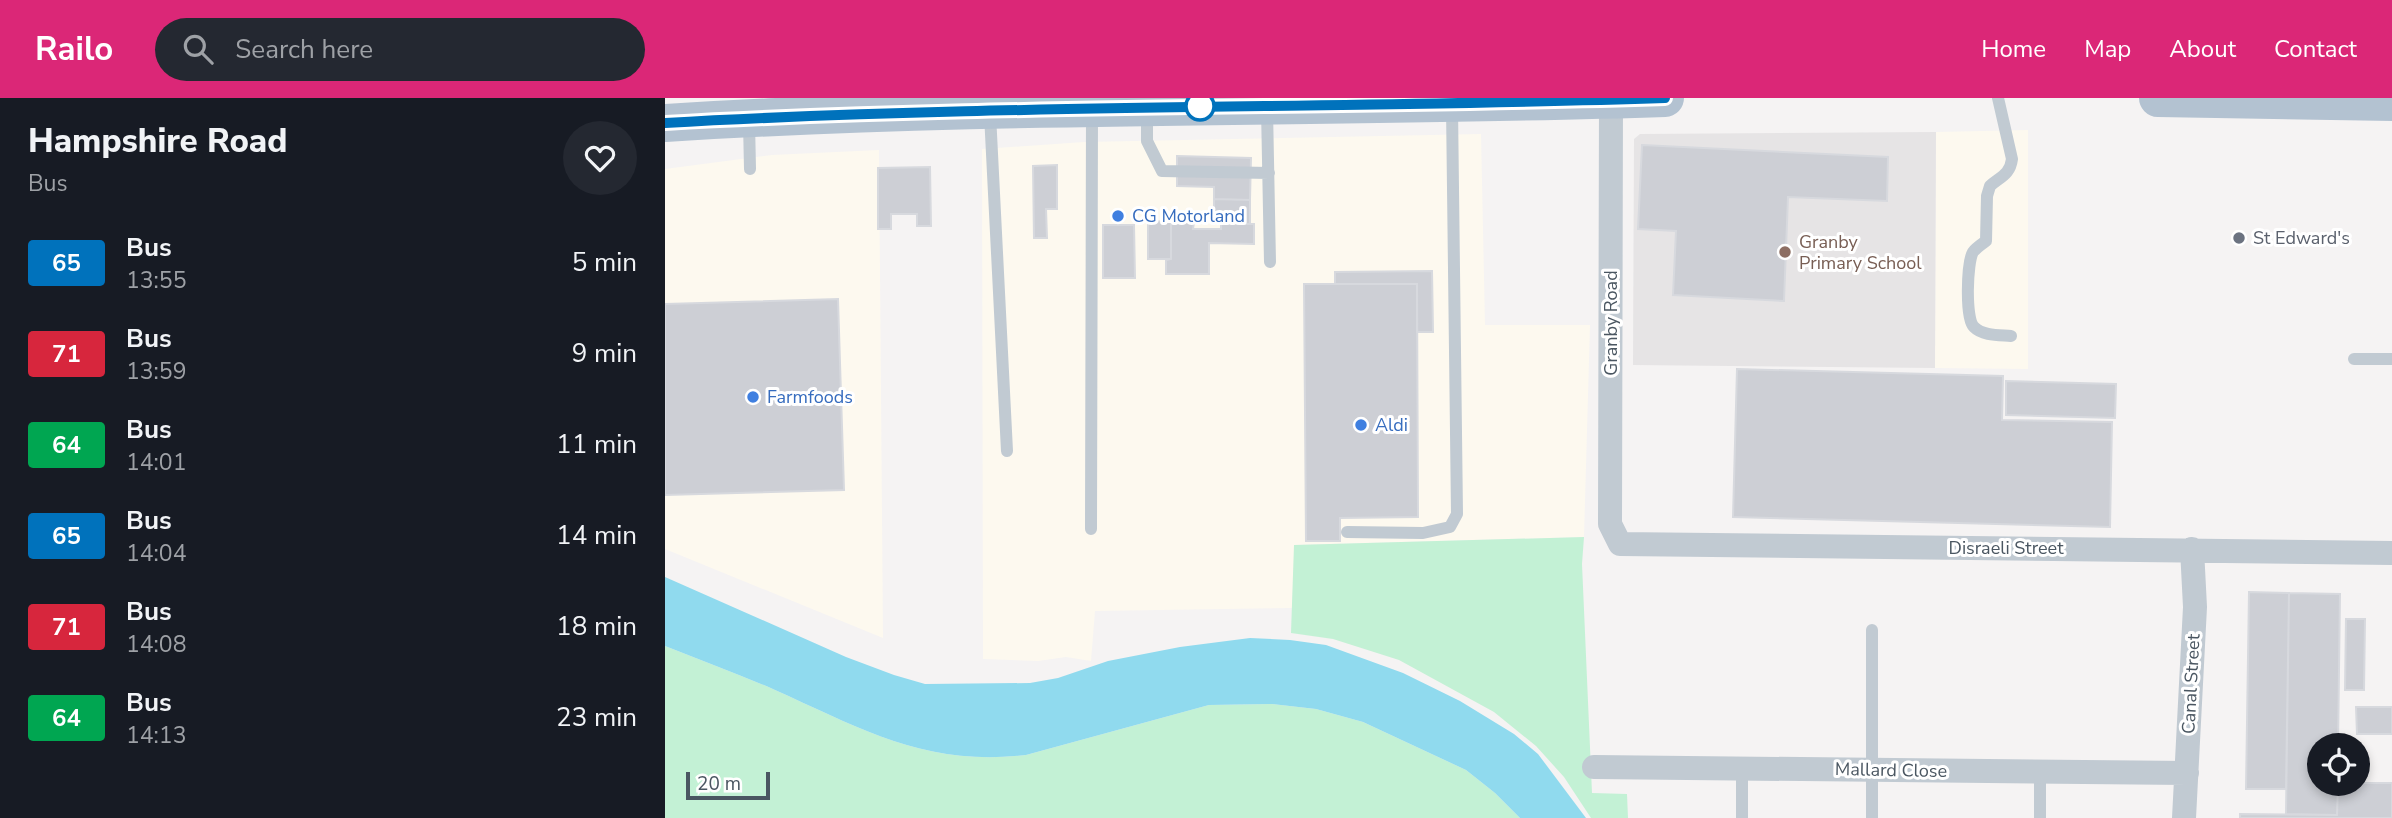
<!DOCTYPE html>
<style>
:root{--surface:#171b24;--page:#242831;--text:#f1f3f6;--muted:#9ea1a6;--accent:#db2777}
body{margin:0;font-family:"Nunito Sans",sans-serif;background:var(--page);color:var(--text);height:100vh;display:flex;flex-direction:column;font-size:26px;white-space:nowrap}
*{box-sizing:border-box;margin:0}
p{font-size:23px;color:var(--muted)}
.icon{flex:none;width:38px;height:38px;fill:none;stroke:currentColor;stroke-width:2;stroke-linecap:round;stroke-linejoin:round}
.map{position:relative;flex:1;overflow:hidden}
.sheet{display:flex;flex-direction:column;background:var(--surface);width:665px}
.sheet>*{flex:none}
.badge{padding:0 14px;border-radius:5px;font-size:24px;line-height:46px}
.controls{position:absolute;left:1642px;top:635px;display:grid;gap:14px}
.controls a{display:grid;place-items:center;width:63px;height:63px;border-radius:50%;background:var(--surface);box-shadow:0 4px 10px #0003;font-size:35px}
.scale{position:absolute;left:21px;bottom:18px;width:84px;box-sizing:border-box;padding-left:7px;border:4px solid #4a5661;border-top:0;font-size:19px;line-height:24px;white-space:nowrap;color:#4a5661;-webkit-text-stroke:5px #fff;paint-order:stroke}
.map>.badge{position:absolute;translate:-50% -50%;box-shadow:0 0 0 4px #fff}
.round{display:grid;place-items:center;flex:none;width:74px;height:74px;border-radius:37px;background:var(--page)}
.summary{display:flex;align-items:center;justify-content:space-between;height:119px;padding:0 28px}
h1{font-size:33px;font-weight:800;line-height:52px}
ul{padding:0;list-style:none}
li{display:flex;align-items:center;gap:21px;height:91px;padding:0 28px}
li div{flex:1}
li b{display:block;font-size:26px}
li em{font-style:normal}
li .badge{min-width:77px;font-weight:700;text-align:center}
header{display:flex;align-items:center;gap:42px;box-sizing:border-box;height:98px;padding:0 35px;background:var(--accent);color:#fff}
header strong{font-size:33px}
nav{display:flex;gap:38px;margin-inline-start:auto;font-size:24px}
.search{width:490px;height:63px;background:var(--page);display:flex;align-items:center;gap:18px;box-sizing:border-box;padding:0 24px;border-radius:38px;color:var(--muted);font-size:26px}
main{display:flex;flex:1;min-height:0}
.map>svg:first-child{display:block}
</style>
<header>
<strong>Railo</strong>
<div class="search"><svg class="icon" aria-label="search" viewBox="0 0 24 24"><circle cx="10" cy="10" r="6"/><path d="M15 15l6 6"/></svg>Search here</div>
<nav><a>Home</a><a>Map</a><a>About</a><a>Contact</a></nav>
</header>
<main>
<section class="sheet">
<div class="summary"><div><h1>Hampshire Road</h1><p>Bus</p></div><a class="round"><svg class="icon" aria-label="heart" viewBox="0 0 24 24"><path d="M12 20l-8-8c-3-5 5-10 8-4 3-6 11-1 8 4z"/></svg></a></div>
<ul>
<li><span class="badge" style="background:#0072bc;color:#fff">65</span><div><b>Bus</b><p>13:55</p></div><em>5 min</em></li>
<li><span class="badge" style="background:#d7263d;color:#fff">71</span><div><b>Bus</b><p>13:59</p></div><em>9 min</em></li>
<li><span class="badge" style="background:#00a651;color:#fff">64</span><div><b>Bus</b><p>14:01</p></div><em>11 min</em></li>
<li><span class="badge" style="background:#0072bc;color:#fff">65</span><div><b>Bus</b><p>14:04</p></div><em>14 min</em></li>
<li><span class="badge" style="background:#d7263d;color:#fff">71</span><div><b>Bus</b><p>14:08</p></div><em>18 min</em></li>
<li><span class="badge" style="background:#00a651;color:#fff">64</span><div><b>Bus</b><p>14:13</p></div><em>23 min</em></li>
</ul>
</section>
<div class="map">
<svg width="1727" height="720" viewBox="0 0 1727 720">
<rect width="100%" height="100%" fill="#f5f3f3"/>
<path fill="#fdf9ef" d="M1363,32V271L1270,270L1271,34Z
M816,36L820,227H925L919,439L630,447L627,510L430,513L426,563L401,559L373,563L318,561L317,51L419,44Z
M214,52L218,540L0,451V71L107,57Z"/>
<path fill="#e6e4e5" d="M1271,34L1270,270L968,267L969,41L975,36Z"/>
<path fill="#c3f1d5" d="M919,439L917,466L927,695L962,696L963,720H926L899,679L871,648L829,614L734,562L668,541L626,535L629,447Z
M0,548C37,563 74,576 110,592C197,631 262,669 361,657L544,607L607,606L651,611L698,624L801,672L830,695L855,720H0Z"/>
<path fill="#90daee" d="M0,479L181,559L229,577L260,586L365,585L393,580L443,563L515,549L585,540L625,542L661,547L738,575L795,603L849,636L873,656L921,720H855L830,695L801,672L698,624L651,611L607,606L544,607L361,657C262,669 197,631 110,592C74,576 37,563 0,548Z"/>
<path fill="#cdcfd5" stroke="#d7d9de" stroke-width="2" d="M977,47L1223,59L1222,103L1123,99L1119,203L1008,197L1011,133L973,131Z
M512,58L586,60L585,102L549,101V89L512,88Z
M392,67V111H381L382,140H369L368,68Z
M265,69L266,128H252V116H226V131H213V70Z
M549,101L585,102V126L549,125Z
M483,123L506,124V161H483Z
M506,124H529L528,131H556V126H589V146L544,145V176H501V162L506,161Z
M438,127H469L470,180H438Z
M767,173L768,234H752V186H670V174Z
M639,186H752L753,419L675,420V443H641Z
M173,201L179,392L0,397V206Z
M173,201L179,392L0,397V206Z
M1072,271L1338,278L1337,322L1447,324L1445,429L1068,419Z
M1341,283L1451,286L1450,320L1341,317Z
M1584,494L1624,495L1621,691H1581Z
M1624,495L1675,496L1673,648H1654V686H1673L1672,717L1621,716Z
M1681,521H1700L1699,592H1680Z
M1691,609H1727V636H1692Z
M1692,685H1727V720H1575V716L1672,717L1673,686Z"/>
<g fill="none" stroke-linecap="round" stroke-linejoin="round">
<path stroke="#c1cad2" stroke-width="12" d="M1333,0L1347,61C1345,77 1335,79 1325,88L1322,98L1321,143C1317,146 1311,150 1308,154C1302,164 1300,221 1309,229C1318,238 1334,237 1346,238
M602,11L605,164
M482,12V43L497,73L604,75
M325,16L342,353
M84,24L85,71
M1689,261H1727
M426,431L427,15
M682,434L758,435L785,429L792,416L787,9
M1207,532V720
M1077,720V670
M1375,720V673"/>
<path stroke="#c1cad2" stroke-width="24" d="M946,2L945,426L955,446L1727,455
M929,669L1522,675
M1519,720L1530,509L1527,451"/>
<path stroke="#b3c2d1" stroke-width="38" d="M1493,0L1727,4
M0,25C333,4 667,11 1000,0"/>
</g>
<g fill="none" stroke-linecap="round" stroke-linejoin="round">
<g stroke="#fff" stroke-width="16">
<path id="line" d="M0,25C333,6 667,11 1000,0"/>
</g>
<use href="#line" stroke="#0072bc" stroke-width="10"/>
</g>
<circle fill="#fff" stroke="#0072bc" stroke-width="3.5" cx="535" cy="8" r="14"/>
<g fill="#3f7fe0" stroke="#fff" stroke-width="2.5">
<circle cx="453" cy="118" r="7"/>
<circle cx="88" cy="299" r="7"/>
<circle cx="696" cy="327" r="7"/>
</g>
<circle fill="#6b7280" stroke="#fff" stroke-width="2.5" cx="1574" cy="140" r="7"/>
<circle fill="#8d6e63" stroke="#fff" stroke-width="2.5" cx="1120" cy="154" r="7"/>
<g text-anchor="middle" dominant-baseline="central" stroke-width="6" stroke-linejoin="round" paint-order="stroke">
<g font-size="18" fill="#366cbe" stroke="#fff" text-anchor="start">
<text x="467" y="118">CG Motorland</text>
<text x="102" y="299">Farmfoods</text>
<text x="710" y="327">Aldi</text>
</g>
<g font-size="18" fill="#5b616d" stroke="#fff" text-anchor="start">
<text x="1588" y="140">St Edward's</text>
</g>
<g font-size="18" fill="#785e54" stroke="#fff" text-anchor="start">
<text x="1134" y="144">Granby<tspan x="1134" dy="21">Primary School</tspan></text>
</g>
<g font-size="18" fill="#4a5661" stroke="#fff">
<text transform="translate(946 225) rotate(-90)">Granby Road</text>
<text x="1341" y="450">Disraeli Street</text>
<text transform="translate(1526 586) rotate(-87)">Canal Street</text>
<text transform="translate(1226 672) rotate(1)">Mallard Close</text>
</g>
</g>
</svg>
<div class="controls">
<a><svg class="icon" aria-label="locate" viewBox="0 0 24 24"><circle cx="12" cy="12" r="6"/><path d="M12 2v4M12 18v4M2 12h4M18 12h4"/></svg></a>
</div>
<div class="scale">20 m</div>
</div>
</main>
